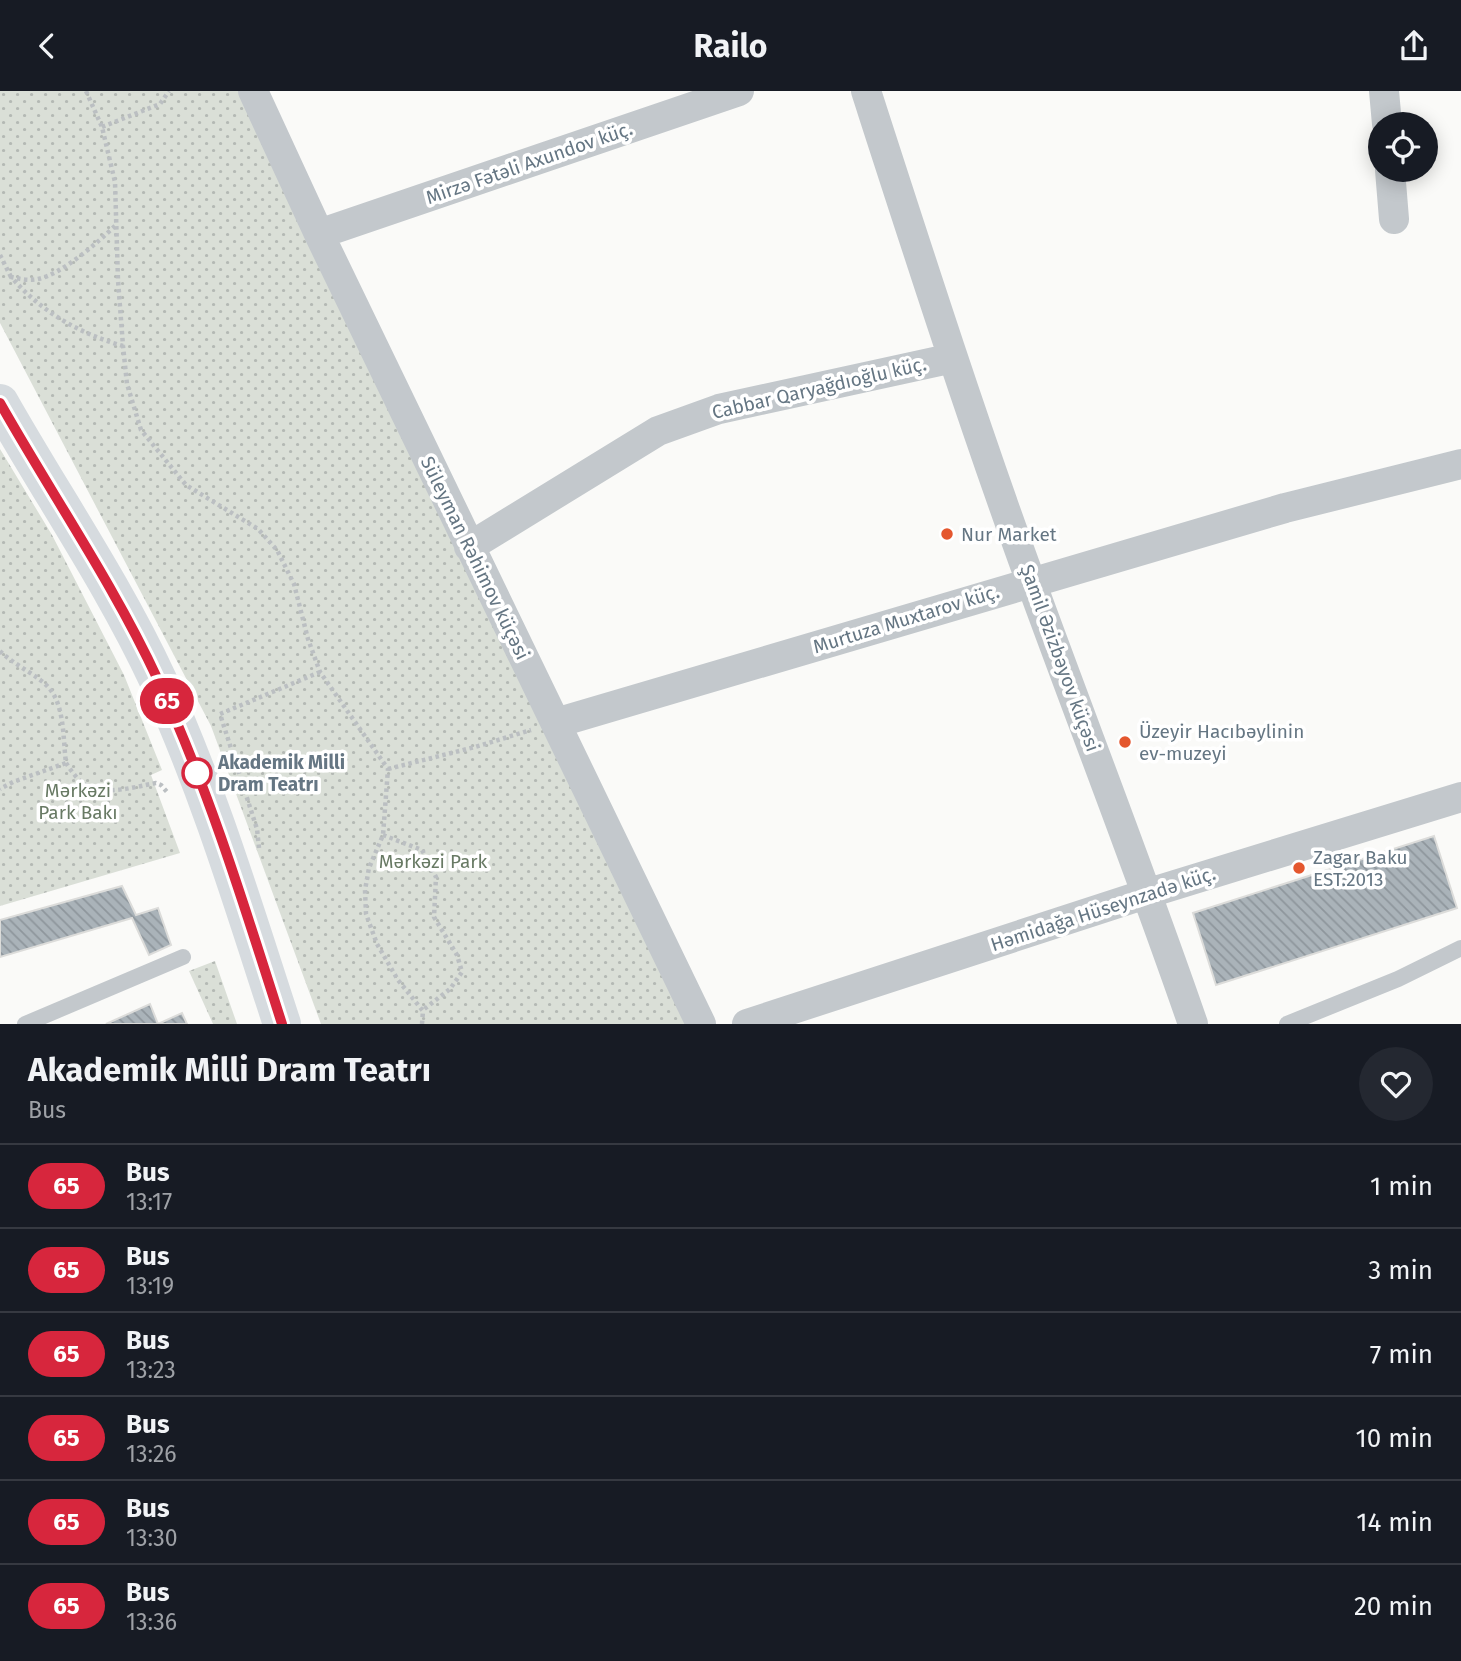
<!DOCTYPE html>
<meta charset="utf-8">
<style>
:root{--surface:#171b24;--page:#242831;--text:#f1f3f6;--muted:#9ea1a6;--line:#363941}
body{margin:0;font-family:"Fira Sans",sans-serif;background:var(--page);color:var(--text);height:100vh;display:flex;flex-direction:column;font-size:26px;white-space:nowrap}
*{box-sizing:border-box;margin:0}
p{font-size:23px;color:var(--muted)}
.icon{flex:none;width:38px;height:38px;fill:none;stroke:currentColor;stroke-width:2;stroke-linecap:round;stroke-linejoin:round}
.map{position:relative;height:933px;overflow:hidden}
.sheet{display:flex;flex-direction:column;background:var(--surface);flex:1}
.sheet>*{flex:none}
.badge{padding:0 14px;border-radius:23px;font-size:24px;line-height:46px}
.fabs{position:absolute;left:1368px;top:21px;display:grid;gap:14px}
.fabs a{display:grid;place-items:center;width:70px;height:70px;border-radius:50%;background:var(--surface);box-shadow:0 4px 18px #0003;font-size:35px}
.map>.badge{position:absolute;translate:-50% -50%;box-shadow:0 0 0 4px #fff}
.round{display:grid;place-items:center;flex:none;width:74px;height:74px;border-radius:37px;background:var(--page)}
.overview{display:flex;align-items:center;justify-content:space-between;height:119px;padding:0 28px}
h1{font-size:33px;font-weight:700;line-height:52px}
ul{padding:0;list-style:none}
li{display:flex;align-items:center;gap:21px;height:84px;padding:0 28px;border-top:2px solid var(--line)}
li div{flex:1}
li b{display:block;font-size:26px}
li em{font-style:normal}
li .badge{min-width:77px;font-weight:700;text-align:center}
header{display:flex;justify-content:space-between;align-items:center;height:91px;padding:0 28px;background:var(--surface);font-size:32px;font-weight:700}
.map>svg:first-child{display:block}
</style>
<header><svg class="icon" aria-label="back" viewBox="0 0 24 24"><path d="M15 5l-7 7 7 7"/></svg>Railo<svg class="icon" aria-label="share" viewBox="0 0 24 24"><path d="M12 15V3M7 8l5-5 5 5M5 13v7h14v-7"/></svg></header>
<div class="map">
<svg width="1461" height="933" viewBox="0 0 1461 933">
<defs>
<pattern id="grass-dots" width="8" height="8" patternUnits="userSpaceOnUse" patternTransform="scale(1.75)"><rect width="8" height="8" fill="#dadfd7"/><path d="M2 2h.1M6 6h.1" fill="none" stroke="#b4b9b4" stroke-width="1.8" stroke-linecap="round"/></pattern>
<pattern id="building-back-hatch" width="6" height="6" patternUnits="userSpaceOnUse" patternTransform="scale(1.75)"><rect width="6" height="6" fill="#aab3b9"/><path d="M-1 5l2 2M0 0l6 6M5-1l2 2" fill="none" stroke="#8e969c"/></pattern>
</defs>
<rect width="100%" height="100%" fill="#fafaf8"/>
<path fill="url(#grass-dots)" d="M0,0H242L689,933H321L211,635L0,232Z
M0,358L52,444L124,584L162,679L151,684L180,762L0,815Z
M215,870L237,933H213L189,880Z"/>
<path fill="url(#building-back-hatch)" stroke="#dcdcda" stroke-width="2" d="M1434,745L1457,817L1216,894L1193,822Z
M122,795L136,824L158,817L171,854L149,864L132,827L0,866V829Z
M150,913L158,933L182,922L187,933H106Z"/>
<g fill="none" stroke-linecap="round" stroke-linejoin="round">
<path stroke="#bbbfc2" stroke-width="4.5" stroke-dasharray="3.5 3.5" stroke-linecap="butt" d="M86,0L102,36L115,91L118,189L123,255L127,293L141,339L186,394L258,438L277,459L294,493L308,548L320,581L388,678L383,744L369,777L365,799L366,823L377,853L398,889L423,920L422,933
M102,36L160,13L169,0
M115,135C97,152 62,183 38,188C29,190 20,188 11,186C42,221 78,242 123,255
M0,164L11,186
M0,560C14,574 39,585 49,597C65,615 63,650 66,672L13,691L0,698
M66,672C70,678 75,685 80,690C100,707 133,696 156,692L161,694L167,701
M388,678L475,656L531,639
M383,744L422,759L436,786L434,826L457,864L462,881L450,898L423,919
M259,757L257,738L220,623L320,581"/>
<path stroke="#c3c8cc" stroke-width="16" d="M25,933L183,866
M1287,933L1398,888L1461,857"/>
<path stroke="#c3c8cc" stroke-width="30" d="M253,0L319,143L701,933
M866,0C919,164 972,329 1031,491C1085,639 1142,785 1193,933
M1384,0L1387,33
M1390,79L1394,128
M319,143L739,0
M469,456L658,340L719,318L953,267
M556,632L1285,417L1461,373
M747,933L1149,802L1461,706"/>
<path stroke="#d6dbdf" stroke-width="38" d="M0,312C52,404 113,492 158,589C209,700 244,817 282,933"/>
</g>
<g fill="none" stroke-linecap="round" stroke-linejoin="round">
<g stroke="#fff" stroke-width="16">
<path id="line" d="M0,312C52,404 113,492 158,589C209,699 245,817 282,933"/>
</g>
<use href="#line" stroke="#d7263d" stroke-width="10"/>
</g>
<g fill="#e4572e" stroke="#fff" stroke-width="2.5">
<circle cx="947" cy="443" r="7"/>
<circle cx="1125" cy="651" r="7"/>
<circle cx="1299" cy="777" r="7"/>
</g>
<circle fill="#fff" stroke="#d7263d" stroke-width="3.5" cx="197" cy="682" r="14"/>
<g text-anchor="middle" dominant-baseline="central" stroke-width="7" stroke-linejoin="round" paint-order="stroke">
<g font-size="19" fill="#657683" stroke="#fff">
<text transform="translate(529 72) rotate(-19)">Mirzə Fətəli Axundov küç.</text>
<text transform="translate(819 297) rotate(-13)">Cabbar Qaryağdıoğlu küç.</text>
<text transform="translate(475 467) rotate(64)">Süleyman Rəhimov küçəsi</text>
<text transform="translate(906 528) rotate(-17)">Murtuza Muxtarov küç.</text>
<text transform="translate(1060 567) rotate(70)">Şamil Əzizbəyov küçəsi</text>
<text transform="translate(1103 818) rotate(-18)">Həmidağa Hüseynzadə küç.</text>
</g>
<g font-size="19" fill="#657683" stroke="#fff" text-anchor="start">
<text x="961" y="443">Nur Market</text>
<text x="1139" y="640">Üzeyir Hacıbəylinin<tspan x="1139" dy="22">ev-muzeyi</tspan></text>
<text x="1313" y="766">Zagar Baku<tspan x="1313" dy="22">EST.2013</tspan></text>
</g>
<g font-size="19" font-weight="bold" fill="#657683" stroke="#fff" text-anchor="start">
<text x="218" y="671">Akademik Milli<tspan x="218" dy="22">Dram Teatrı</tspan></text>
</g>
<g font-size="19" fill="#687a64" stroke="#fff">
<text x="78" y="699">Mərkəzi<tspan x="78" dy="22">Park Bakı</tspan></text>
<text x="433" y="770">Mərkəzi Park</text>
</g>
</g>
</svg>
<div class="fabs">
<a><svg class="icon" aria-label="locate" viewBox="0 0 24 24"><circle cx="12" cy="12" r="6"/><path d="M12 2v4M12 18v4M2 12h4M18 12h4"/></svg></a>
</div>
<b class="badge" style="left:167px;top:610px;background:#d7263d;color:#fff">65</b>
</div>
<section class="sheet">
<div class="overview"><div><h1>Akademik Milli Dram Teatrı</h1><p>Bus</p></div><a class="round"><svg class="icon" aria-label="heart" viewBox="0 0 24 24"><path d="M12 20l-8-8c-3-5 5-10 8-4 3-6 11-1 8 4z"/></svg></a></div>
<ul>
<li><span class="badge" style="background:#d7263d;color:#fff">65</span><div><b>Bus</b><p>13:17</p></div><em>1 min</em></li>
<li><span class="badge" style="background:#d7263d;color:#fff">65</span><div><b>Bus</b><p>13:19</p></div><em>3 min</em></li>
<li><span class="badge" style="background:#d7263d;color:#fff">65</span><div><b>Bus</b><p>13:23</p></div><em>7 min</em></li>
<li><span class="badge" style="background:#d7263d;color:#fff">65</span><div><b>Bus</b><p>13:26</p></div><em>10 min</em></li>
<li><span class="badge" style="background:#d7263d;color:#fff">65</span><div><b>Bus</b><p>13:30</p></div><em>14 min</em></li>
<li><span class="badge" style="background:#d7263d;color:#fff">65</span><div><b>Bus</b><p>13:36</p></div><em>20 min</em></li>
</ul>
</section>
